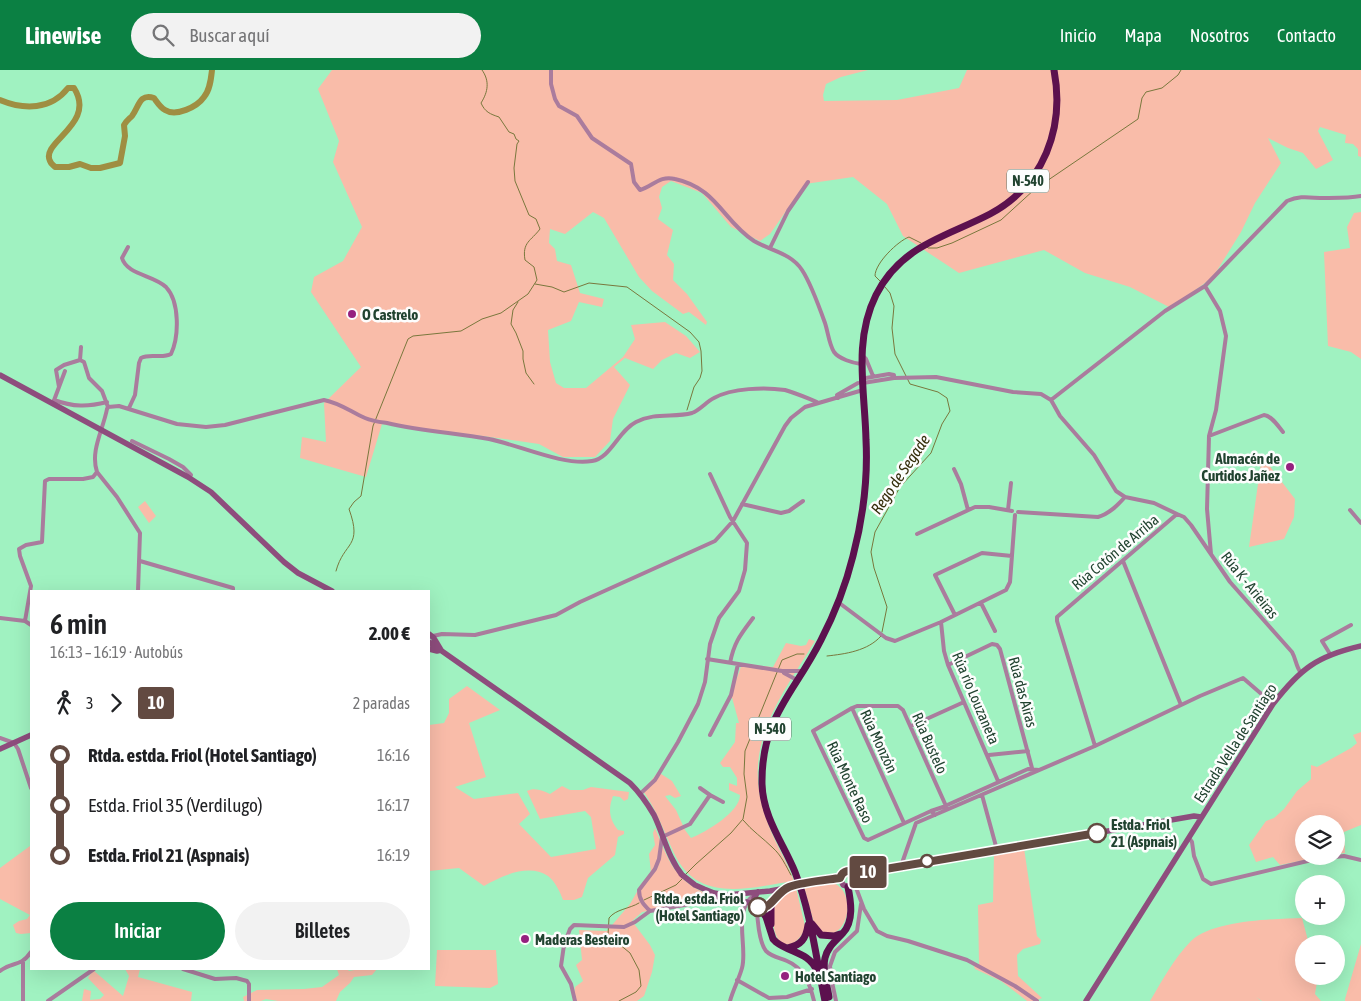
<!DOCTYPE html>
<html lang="es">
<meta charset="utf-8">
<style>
:root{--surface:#fff;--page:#f2f2f2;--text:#202124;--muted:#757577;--accent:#0b8043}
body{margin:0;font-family:"Asap Condensed",sans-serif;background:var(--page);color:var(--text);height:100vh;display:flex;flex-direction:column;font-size:19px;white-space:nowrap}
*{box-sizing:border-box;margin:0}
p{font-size:16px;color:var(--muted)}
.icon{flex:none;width:28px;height:28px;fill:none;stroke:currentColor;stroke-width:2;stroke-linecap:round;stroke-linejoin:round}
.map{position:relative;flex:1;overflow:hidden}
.panel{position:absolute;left:30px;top:520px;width:400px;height:380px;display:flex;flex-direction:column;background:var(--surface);border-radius:0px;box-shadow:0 5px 20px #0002}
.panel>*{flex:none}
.badge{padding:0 10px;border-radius:4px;font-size:18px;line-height:32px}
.tools{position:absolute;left:1295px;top:745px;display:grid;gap:10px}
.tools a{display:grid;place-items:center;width:50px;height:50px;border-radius:50%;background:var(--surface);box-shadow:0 5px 20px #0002;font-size:25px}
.map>.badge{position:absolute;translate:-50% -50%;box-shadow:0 0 0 2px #fff}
.legs{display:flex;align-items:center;gap:8px;height:55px;padding:0 20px;font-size:16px}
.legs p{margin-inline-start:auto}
.overview{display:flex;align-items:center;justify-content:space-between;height:85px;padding:0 20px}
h1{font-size:28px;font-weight:600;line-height:38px}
.cta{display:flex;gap:10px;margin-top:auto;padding:10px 20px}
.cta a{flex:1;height:58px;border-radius:30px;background:var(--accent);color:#fff;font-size:20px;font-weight:600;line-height:58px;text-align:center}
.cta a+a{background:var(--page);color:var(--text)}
ul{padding:0 20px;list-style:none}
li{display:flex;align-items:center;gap:18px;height:50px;font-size:19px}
li i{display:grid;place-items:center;width:8px;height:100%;margin:0 6px;background:currentColor}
li i::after{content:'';width:12px;height:12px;margin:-6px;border:4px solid;border-radius:50%;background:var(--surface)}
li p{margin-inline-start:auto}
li:first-child i{background:linear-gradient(#0000 50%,currentColor 0)}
li:last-child i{background:linear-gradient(currentColor 50%,#0000 0)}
header{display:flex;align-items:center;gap:30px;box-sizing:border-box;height:70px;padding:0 25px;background:var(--accent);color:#fff}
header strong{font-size:24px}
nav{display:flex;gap:28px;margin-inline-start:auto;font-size:18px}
.search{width:350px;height:45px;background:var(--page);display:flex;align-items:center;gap:12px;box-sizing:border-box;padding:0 18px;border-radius:28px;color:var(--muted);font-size:19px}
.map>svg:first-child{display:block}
</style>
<header>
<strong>Linewise</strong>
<div class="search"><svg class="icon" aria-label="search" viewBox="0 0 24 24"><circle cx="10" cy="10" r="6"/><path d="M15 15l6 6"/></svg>Buscar aquí</div>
<nav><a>Inicio</a><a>Mapa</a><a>Nosotros</a><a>Contacto</a></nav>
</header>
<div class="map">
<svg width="1361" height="931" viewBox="0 0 1361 931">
<rect width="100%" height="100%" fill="#a0f2c1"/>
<path fill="#f9bca9" d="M332,0H868L841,7L826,14L823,25L824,31L897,30L959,18L967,0H1361V87L1358,86V79L1353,74L1345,73L1346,65L1320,57L1318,61L1333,90L1316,99L1303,83L1288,78L1268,68L1281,93L1255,133L1241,162L1213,207L1171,238L1130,217L1085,203L1044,180L959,203L903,166L887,134L853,107L805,114L770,164L760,171L731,157L702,123L671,111L662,117L659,127L662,138L658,149L673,160L667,185L674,194L673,210L687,224L707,252L706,255L689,242L683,244L652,221L639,207L604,148L593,142L565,164L550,159L549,173L555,179L557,191L571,195L580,223L604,229L602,237L579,232L571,251L548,260L550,292L556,313L564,318H586L623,287L635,269L631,255L665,252L686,266L700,282L690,288L676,283L662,290L653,299L625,288L614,297L630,315L613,349L610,371L595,387H563L539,374L483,366L382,354L366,407L300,388L302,367L326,372L324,333L361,297L311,222L314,207L343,191L362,157L333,92L339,71L318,19Z
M1361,142V289L1351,282L1328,276L1324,182L1350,178L1347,157L1354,143Z
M1262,386L1295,429L1294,447L1284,469L1249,477Z
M145,431L156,446L149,453L138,437Z
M809,569L815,571C780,628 740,677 766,748C773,770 786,789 794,811C751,817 698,835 674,783C664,762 657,740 643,721L658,702L672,711L681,726L675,728L670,725L665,726L676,740L685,760L691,768C706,762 740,742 740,725L729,720V713L737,716V708L730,697H723L720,693L735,672L736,653H739L731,624L742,594L773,597L786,573L801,576L806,575Z
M467,616L500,640L469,653L486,707L455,717L474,729L518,723L530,744L519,754L551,787L596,779L591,747L585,741L540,749L527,721C535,717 543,721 550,724L562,716L570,720H583L591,717L629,722L628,729L624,731L620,727L613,726C608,739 609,749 618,760L624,761V764L618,767L615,785L588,808L582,827L574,830H563C560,822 555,811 548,806C529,793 501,806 484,816L459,798L429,801V655L444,653L449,643V629Z
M1361,662V755L1344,762L1345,783L1336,784V754H1304V786H1326L1280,795L1273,787L1256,792L1249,775L1266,751L1274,748L1284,739L1297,721L1311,709V695L1317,697L1351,678L1357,673L1353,665Z
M655,758C669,791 674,811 710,825L703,830L642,842L632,851L650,875L655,885L652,902L644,926L637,931H573L575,917L583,911L576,895L582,890L579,860L607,861L630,834L642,813L651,803L649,784L655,775L653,763Z
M30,776L31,794V863L21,864L16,863L13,855L19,851L27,849L30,845L0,829V798Z
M1024,778L1037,866L1041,870L1040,874L1023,879L1017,885L1018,906L1042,928L1035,931H1027L1001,911L975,899L973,894H979L978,835L993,832L994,783Z
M831,812C853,818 852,854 834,863L821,862L815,857L804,817Z
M796,818L805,856C803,871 783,884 776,865C772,856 774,844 774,834L786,820Z
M1302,848L1309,874H1304V906H1318L1315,924L1321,931H1262L1256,927L1261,931H1150C1162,911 1174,888 1191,871C1213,850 1273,849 1302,848Z
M1361,874V931H1345V929Z
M437,880H496L498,914L490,918L435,916Z
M125,899H140L138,907L192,922L191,931H82L84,919L91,921L90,930L100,929L104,925L88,908L93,900L123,926L129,906Z
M337,899H347L349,901L360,899H377L372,905L354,907L350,913L340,922L336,931H278L266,929L261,931H244L243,927L257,920L304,919L322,917L339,905Z"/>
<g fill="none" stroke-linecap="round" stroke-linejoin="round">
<path stroke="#79783d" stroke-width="1" d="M926,176L928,178H937L952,173L1001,150L1035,119L1138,49L1142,28L1146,22L1162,18L1178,5L1181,0
M881,212L875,206C875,193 898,171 909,167L921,173
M535,214L552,217L564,222L589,213L627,217L690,262L699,272L701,281L702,301L700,308L694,317L687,340
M518,232L513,240L511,254L516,263L523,281V289L526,303L534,314
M336,501C344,471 363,478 349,439L354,432L361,426L373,356L408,269L413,266L461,261L482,249L501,243L528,224L537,210L534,197L525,190C522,172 531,171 540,159L536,149L529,145L515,111L514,98L517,74L519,71L516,69L514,64L509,62L499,47C490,44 485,42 481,33C488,22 490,11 482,0
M882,562L887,537L874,498L871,482L875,462L900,417L931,383L942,354L950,341L947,328L938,322L910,314L895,284L892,258L894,236L890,223L885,217
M827,586C845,584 868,581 881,566
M743,750C752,761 763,768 773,778C781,785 786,796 791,805
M685,805L696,794L731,763L743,749L747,727L744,704L745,681L782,590L797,584H804
M644,830L676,815L682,809
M619,931L636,922L641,916L639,900L630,883L608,865L609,848C616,839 629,839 639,833"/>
<path stroke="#9f8e42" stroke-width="6" d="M0,30C24,40 51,40 68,18H74C97,54 40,72 50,91C51,94 53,95 55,97H69L80,94L91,98H100L120,93L125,66L124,55C126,51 129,49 132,46C139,37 139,23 154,28C157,32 160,37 165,40C176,47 197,37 204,27C210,20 211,9 212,0"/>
<path stroke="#aa7c9d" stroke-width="4" d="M551,0V14L555,29L559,36L577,46L592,68L631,94L634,112L640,120C653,116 660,105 675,109C717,118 723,151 754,171C771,181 791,183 802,200C810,212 820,239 825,253C828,262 829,274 834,282C839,289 853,293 861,294
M128,177L122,188C127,205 154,205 166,217C180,232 179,267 171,284C162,289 150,283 141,288L139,293L135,325L129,338
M770,178L788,141L808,112
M1205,216L1220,241L1226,266L1216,340L1209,366L1207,439L1211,484
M863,286L866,289L873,306
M80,290L81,277
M866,308L889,304L894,305V308
M863,313L894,308L936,307L1013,322L1041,324L1051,330L1060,346L1094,385L1116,421L1125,427L1154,433L1177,444L1057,547V551L1095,676
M59,317L65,301
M838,328L837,325L858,313
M54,330C73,337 88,337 107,332
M1051,330L1165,241L1205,216L1287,131C1303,124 1313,129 1329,128C1340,128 1351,128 1361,126
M53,333L59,317L56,300L64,295L80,290L84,292L89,308L102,321L108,337
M1209,366L1264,345C1272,346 1278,356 1283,362
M132,371L169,389L183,397L191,405L189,408
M954,399L961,414L968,440
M97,402C90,381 103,360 107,339L108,337L119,336L177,354L206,357L225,355L324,330C340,333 351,342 365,348C372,351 380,352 387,353C421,361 455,363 489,369C519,375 563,396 592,391C611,388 618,361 636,352C655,342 674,348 692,343C700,340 706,332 714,328C732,318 765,317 785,320C796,323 807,328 817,332
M742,434L781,443L789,441L803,431
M1008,440L1011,413
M1350,440L1361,453
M1018,442L1098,447C1109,444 1117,436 1125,427
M1177,444L1184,447L1191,455L1230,512L1292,582C1296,589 1296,597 1301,603
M917,464L975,437H989L1012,441
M140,491L233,518V521
M1123,491L1181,635
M838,532L886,568L895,571L941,552L1006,520L1010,512L1015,445
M981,533L995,561
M955,545L935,505L982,483L1012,486
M0,548L25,551L31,555
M25,551L31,516L20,486L19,479L26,475L42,472L45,411L49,409H83L93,407L97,402L117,427L140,463L138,521
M941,552L944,581L948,595L998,711
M433,566L442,564L475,565L556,545L580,532L715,471L733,451L785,356L791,348L805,337L863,320
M1330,584L1322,571L1351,555
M707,589L782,601H803
M730,593C734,572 741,564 753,548
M948,595L992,574L997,575L1000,579L1032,698
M784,603L797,610
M852,638L904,753
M911,656L964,632
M710,665L731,625L738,594
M0,668L14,673L18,679L31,718
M989,685L1028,681
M700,718L710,725
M640,724L655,710L678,672L698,634L705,612L710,574L719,548L739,521L745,500L747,473L730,447L710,404
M982,725L997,780
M945,736L1028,699L1039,700
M931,741L946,736L903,640L898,636H857L852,638L813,661L864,768L868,770L931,741L935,745
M1189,768L1192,772L1194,786L1203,809L1211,814L1316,789L1344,786L1361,790
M901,796L916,753L1095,676L1200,626L1243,608L1273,634
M855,815L864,839L877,861L887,866L908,871L967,890L1015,916L1037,931
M757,836C757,848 759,872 766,881C772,887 780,888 787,891C804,898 810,914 814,931
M650,841C644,835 639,830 639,820L655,799L659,789L662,767L690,754L710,725L723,732
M23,892V931
M183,899L215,909L236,908L247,911L249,914V931
M0,901C12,891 20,898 31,882
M737,910L769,928L787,927L812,919
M48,931L94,899
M575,931L571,914L561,896L564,875L570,859L574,855L624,857L635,852L650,841L719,829
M730,931C733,920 739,909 742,898C748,877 732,841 754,825
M836,931L832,912L830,896L835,882L857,861L861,834"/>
<path stroke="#8e4d7d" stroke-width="5.5" d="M0,305L188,407L211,422L284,492L298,503L332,521
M429,564L434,568L435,573
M429,572L630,713C640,723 647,733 654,745C664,766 668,788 683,806
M429,579L437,581L441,580L435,570
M0,679L31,665
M681,804L695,815L704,819L714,823L727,825L770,821L840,808L843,802L848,801L856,805L1194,746L1201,747
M840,808L843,815L851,817L856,812V805
M758,822L754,828C754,834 758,838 764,838C772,835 776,825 785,819
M710,825C725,831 739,828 756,835
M1086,931L1273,634C1300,599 1317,586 1361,576"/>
<path stroke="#5c114e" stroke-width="7" d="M760,838L766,847L773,869L776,872C790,883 809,882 817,901
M771,854V833
M812,854L821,865L834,866L840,864
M788,878C801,875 806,869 808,855
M829,927C827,914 822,900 825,888C828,876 836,871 843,863C854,851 851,832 848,817
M825,931C816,888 811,843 795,802C783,773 763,747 762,714C761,647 794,624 821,570C835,543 846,514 853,486C863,448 868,409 866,370C865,321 853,271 876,225C901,175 946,167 990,144C1044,115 1065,58 1054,0"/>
</g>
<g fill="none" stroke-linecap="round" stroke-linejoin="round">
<g stroke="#fff" stroke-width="11">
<path id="line-1" d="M758,837C771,841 775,823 789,817C802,812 826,810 840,808C843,800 850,799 856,804L1097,763"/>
</g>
<use href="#line-1" stroke="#624a41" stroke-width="8"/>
</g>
<g fill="#95217f" stroke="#fdfdfd" stroke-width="2">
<circle cx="352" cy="244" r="5"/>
<circle cx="1290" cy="397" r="5"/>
<circle cx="525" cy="869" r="5"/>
<circle cx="785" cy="906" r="5"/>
</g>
<g fill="#fff" stroke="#624a41" stroke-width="2.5">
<circle cx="1097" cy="763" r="9"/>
<circle cx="927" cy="791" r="6"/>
<circle cx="758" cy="837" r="9"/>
</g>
<g text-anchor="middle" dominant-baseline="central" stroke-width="5" stroke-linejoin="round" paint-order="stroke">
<g fill="#fdfdfd" stroke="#637b6e" stroke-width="1">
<rect x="1007" y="99.5" width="42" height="23" rx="4"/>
<rect x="749" y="647.5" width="42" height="23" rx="4"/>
</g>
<g font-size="14" font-weight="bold" fill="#214330">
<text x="1028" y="111">N-540</text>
<text x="770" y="659">N-540</text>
</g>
<g font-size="15" font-weight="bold" fill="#214330" stroke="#fdfdfd" text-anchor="start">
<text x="362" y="244">O Castrelo</text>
<text x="1280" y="388" text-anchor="end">Almacén de<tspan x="1280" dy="17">Curtidos Jañez</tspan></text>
<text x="535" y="869">Maderas Besteiro</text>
<text x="795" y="906">Hotel Santiago</text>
</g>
<g font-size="15" fill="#214330" stroke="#fdfdfd">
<text transform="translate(1115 482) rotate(-40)">Rúa Cotón de Arriba</text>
<text transform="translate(1250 515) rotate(51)">Rúa K - Arieiras</text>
<text transform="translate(1023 622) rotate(75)">Rúa das Airas</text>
<text transform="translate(976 628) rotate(67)">Rúa río Louzaneta</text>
<text transform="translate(879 671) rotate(65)">Rúa Monzón</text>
<text transform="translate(930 673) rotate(66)">Rúa Bustelo</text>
<text transform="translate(1235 673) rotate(-57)">Estrada Vella de Santiago</text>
<text transform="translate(850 712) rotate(65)">Rúa Monte Raso</text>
</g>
<g font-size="15" font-weight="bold" fill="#214330" stroke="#fdfdfd" text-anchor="start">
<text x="1111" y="754">Estda. Friol<tspan x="1111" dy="17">21 (Aspnais)</tspan></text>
<text x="744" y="828" text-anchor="end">Rtda. estda. Friol<tspan x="744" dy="17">(Hotel Santiago)</tspan></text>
</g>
<g font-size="16" font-style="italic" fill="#362f0c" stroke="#fdfdfd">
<text transform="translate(900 404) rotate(-56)">Rego de Segade</text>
</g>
</g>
</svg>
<div class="tools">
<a><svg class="icon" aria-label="layers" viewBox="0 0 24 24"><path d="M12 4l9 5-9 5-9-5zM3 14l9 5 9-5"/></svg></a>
<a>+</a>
<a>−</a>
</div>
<b class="badge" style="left:868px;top:802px;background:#624a41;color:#fff">10</b>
<section class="panel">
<div class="overview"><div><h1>6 min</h1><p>16:13 – 16:19 · Autobús</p></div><b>2.00 €</b></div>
<div class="legs"><svg class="icon" aria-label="walk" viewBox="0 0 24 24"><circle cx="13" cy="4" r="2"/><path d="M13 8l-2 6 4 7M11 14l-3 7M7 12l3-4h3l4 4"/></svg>3<svg class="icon" aria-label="forward" viewBox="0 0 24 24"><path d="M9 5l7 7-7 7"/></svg><b class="badge" style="background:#624a41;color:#fff">10</b><p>2 paradas</p></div>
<ul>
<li><i style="color:#624a41"></i><b>Rtda. estda. Friol (Hotel Santiago)</b><p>16:16</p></li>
<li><i style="color:#624a41"></i><span>Estda. Friol 35 (Verdilugo)</span><p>16:17</p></li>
<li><i style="color:#624a41"></i><b>Estda. Friol 21 (Aspnais)</b><p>16:19</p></li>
</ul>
<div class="cta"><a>Iniciar</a><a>Billetes</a></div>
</section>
</div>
